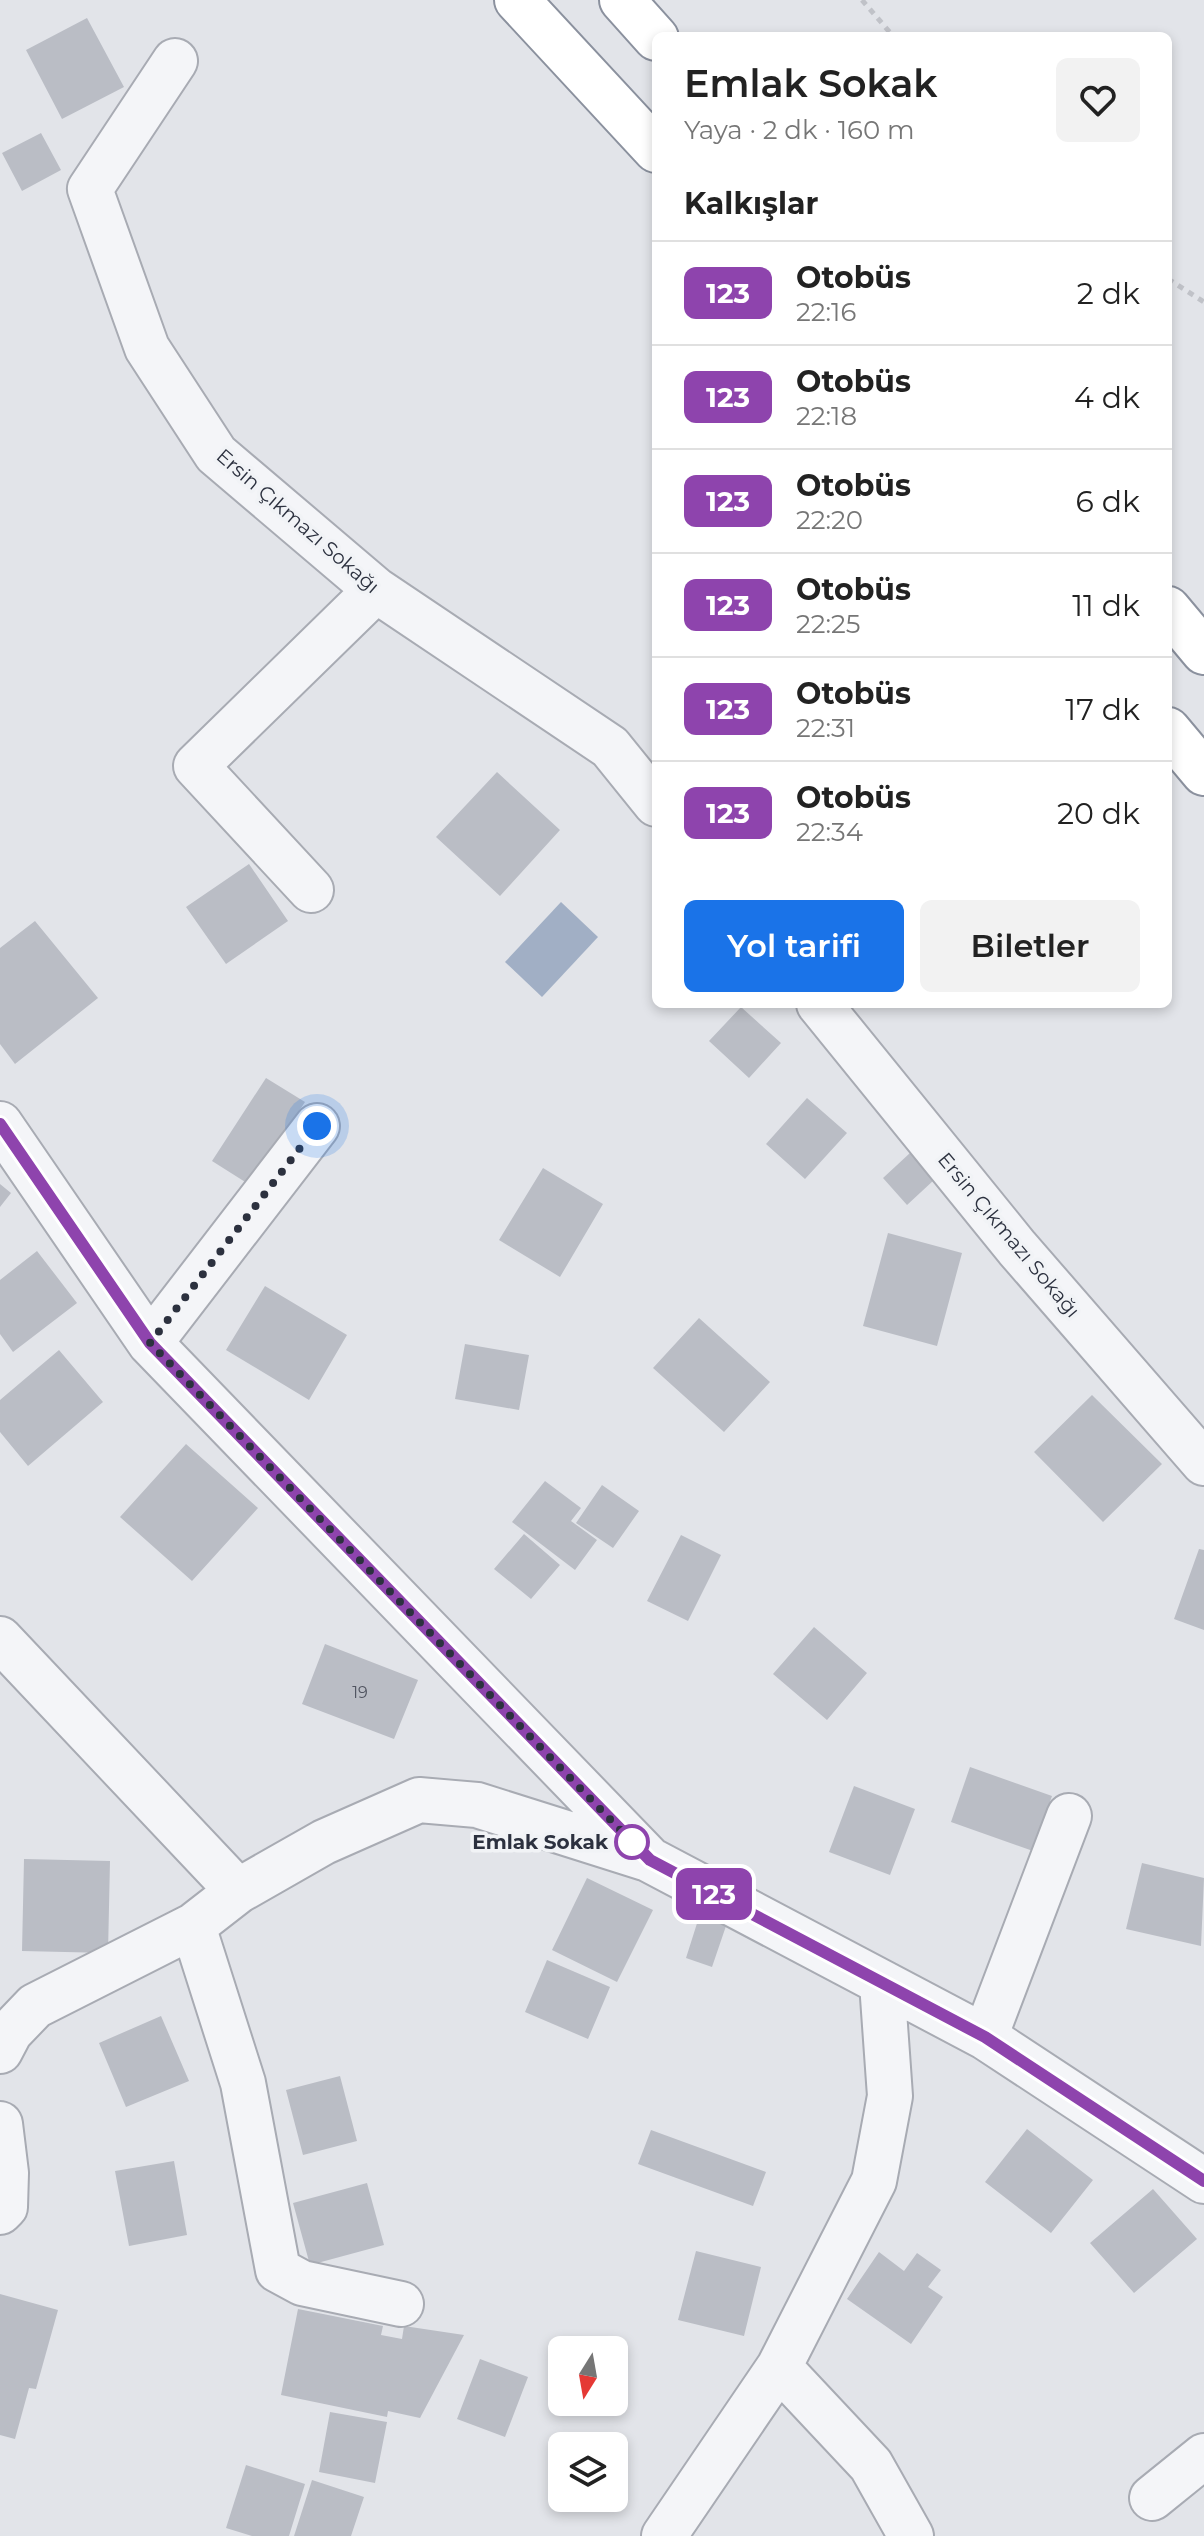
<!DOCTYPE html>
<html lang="tr">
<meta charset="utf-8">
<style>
:root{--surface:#fff;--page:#f2f2f2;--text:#222;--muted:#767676;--line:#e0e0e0;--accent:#1a73e8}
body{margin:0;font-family:Montserrat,sans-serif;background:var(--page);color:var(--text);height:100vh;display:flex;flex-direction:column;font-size:30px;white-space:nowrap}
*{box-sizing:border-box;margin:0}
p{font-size:26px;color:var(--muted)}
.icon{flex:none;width:44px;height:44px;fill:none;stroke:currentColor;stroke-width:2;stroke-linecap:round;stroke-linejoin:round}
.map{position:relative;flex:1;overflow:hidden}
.drawer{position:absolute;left:652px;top:32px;width:520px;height:976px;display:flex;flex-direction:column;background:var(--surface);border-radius:12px;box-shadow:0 4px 12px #0003}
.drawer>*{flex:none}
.badge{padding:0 16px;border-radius:12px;font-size:28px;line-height:52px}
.needle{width:52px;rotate:191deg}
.controls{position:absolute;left:548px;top:2336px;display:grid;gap:16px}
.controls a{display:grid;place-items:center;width:80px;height:80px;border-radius:12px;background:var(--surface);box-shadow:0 4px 12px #0003;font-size:40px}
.you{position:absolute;width:40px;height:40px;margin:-20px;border:6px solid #fff;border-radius:50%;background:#1a73e8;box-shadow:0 0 0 12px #1a73e833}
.map>.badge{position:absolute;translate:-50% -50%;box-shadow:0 0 0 4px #fff}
h2{padding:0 32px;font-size:30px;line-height:72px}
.round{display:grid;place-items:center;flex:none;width:84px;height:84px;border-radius:12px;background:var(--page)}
.summary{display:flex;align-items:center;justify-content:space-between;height:136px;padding:0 32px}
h1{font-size:38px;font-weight:600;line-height:60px}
.button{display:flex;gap:16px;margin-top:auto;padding:16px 32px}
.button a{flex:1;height:92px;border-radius:12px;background:var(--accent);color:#fff;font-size:32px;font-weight:600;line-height:92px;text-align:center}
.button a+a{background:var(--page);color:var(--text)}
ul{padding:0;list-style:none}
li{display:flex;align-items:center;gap:24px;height:104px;padding:0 32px;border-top:2px solid var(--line)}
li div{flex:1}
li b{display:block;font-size:30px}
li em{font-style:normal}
li .badge{min-width:88px;font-weight:700;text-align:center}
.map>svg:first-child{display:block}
</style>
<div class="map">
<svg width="1204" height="2536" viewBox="0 0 1204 2536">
<rect width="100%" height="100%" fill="#e2e4e9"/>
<path fill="#a1afc5" d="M561,902L598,937L542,997L505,962Z"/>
<path fill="#babdc5" d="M87,18L124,87L62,119L26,50Z
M41,133L61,170L22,191L2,153Z
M497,772L560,830L500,896L436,837Z
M249,864L288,921L226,964L186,907Z
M35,921L98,998L15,1064L0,1044V948Z
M741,1007L781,1043L749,1078L709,1041Z
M266,1078L305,1102L250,1185L212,1161Z
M807,1098L847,1133L805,1179L766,1144Z
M910,1153L934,1180L907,1205L883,1178Z
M543,1168L603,1204L560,1277L499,1240Z
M0,1184L11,1193L0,1207Z
M888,1233L962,1253L937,1346L863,1326Z
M37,1251L77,1303L13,1352L0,1334V1280Z
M265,1286L347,1335L309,1400L226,1350Z
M699,1318L770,1382L724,1432L653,1368Z
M465,1344L529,1355L519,1410L455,1399Z
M59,1350L103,1402L28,1466L0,1432V1400Z
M1092,1395L1162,1464L1103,1522L1034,1452Z
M186,1444L258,1508L192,1581L120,1517Z
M545,1481L581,1508L571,1521L597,1540L575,1570L512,1522Z
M602,1485L639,1511L613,1548L576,1523Z
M524,1534L560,1565L531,1599L494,1569Z
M681,1535L721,1555L688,1621L647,1601Z
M1199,1549L1204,1550V1630L1174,1619Z
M814,1627L867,1673L827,1720L773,1674Z
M325,1644L418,1680L394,1739L302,1704Z
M970,1767L1052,1796L1033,1851L951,1822Z
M854,1786L915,1809L890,1875L829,1852Z
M24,1859L110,1861L108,1953L22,1951Z
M1142,1863L1204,1878L1201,1946L1126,1929Z
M587,1878L653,1910L617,1982L552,1950Z
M699,1917L726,1926L712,1967L686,1958Z
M547,1960L610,1987L588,2039L525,2012Z
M161,2016L189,2081L126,2107L99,2043Z
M340,2076L357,2141L303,2155L286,2090Z
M1027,2129L1093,2180L1051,2233L985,2182Z
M651,2130L766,2172L753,2206L638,2164Z
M174,2161L187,2235L129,2246L115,2171Z
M367,2183L384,2245L310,2265L293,2203Z
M1153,2189L1197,2239L1134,2293L1090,2243Z
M696,2251L761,2267L744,2336L678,2320Z
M879,2252L904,2271L917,2253L941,2270L928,2287L943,2297L911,2344L847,2299Z
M0,2294L58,2310L36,2389L29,2388L15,2439L0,2435Z
M298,2309L383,2326L381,2335L402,2339L404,2326L464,2335L420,2418L388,2411L387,2417L281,2395Z
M480,2359L528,2377L505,2437L457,2419Z
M330,2412L387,2422L375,2483L319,2472Z
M246,2465L305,2484L289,2536H252L226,2528Z
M312,2480L364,2497L351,2536H294Z"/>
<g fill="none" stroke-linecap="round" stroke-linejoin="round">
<g stroke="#a8abb3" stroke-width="48">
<path id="minor" d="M175,61L90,189L147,348L216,454L376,590L610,747L656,804
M311,890L196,766L376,590
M819,1004L1017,1248L1204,1463
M0,1124L150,1343L650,1860L985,2037L1204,2181
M150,1343L317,1126
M0,1639L238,1891
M193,1926L243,2083L278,2270L302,2283L401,2304
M985,2037L1069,1816
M0,2051L10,2032L35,2006L193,1926L238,1891L324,1842L419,1800L477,1805L645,1858
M0,2124L6,2173L5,2207L0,2212
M779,2367L871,2465L911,2536
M1152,2498L1204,2456
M664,2536L779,2367L874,2181L890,2096L882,1983"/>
</g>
<g stroke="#8b919e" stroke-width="48">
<path id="highway" d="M517,0L656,150
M622,0L656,38
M1168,609L1204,652
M1168,730L1204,773"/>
</g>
<path stroke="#c0c2c8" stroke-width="5" stroke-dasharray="6 6" stroke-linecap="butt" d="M862,0L893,36
M1168,279L1204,302"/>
<use href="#minor" stroke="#f4f5f8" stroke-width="44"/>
<use href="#highway" stroke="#fff" stroke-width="44"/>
</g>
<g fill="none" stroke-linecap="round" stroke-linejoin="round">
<g stroke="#fff" stroke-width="18">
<path id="line" d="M0,1124L150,1343L650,1860L985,2037L1204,2181"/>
</g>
<use href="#line" stroke="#8e44ad" stroke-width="12"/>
<path stroke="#2c313f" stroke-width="8" stroke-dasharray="0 14.4" d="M317,1126L150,1343L632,1842"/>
</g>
<circle fill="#fff" stroke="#8e44ad" stroke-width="4" cx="632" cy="1842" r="16"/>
<g text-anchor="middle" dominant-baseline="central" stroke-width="7" stroke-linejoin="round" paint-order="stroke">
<g font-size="16" fill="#505460">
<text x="360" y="1692">19</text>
</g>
<g font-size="20" fill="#2c313f" stroke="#f1f3f6">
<text transform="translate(298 521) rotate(41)">Ersin Çıkmazı Sokağı</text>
<text transform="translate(1009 1235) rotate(50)">Ersin Çıkmazı Sokağı</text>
</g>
<g font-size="20" font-weight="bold" fill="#2c313f" stroke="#f1f3f6" text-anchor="end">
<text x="608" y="1842">Emlak Sokak</text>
</g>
</g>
</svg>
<div class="controls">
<a><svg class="needle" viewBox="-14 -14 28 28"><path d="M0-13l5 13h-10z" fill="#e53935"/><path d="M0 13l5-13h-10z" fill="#767676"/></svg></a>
<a><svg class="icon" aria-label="layers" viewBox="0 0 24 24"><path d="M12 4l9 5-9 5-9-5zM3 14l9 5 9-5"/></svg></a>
</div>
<div class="you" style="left:317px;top:1126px"></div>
<b class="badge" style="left:714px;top:1894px;background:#8e44ad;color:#fff">123</b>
<section class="drawer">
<div class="summary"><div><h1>Emlak Sokak</h1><p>Yaya · 2 dk · 160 m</p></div><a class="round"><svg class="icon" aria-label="heart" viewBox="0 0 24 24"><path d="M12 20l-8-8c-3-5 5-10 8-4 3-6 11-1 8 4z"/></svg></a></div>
<h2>Kalkışlar</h2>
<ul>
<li><span class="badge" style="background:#8e44ad;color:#fff">123</span><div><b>Otobüs</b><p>22:16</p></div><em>2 dk</em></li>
<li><span class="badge" style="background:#8e44ad;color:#fff">123</span><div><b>Otobüs</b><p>22:18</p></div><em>4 dk</em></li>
<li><span class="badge" style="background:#8e44ad;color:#fff">123</span><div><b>Otobüs</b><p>22:20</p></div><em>6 dk</em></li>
<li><span class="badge" style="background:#8e44ad;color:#fff">123</span><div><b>Otobüs</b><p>22:25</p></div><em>11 dk</em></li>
<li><span class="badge" style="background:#8e44ad;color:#fff">123</span><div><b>Otobüs</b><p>22:31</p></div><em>17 dk</em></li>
<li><span class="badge" style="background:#8e44ad;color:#fff">123</span><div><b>Otobüs</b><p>22:34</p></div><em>20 dk</em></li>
</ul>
<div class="button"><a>Yol tarifi</a><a>Biletler</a></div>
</section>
</div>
